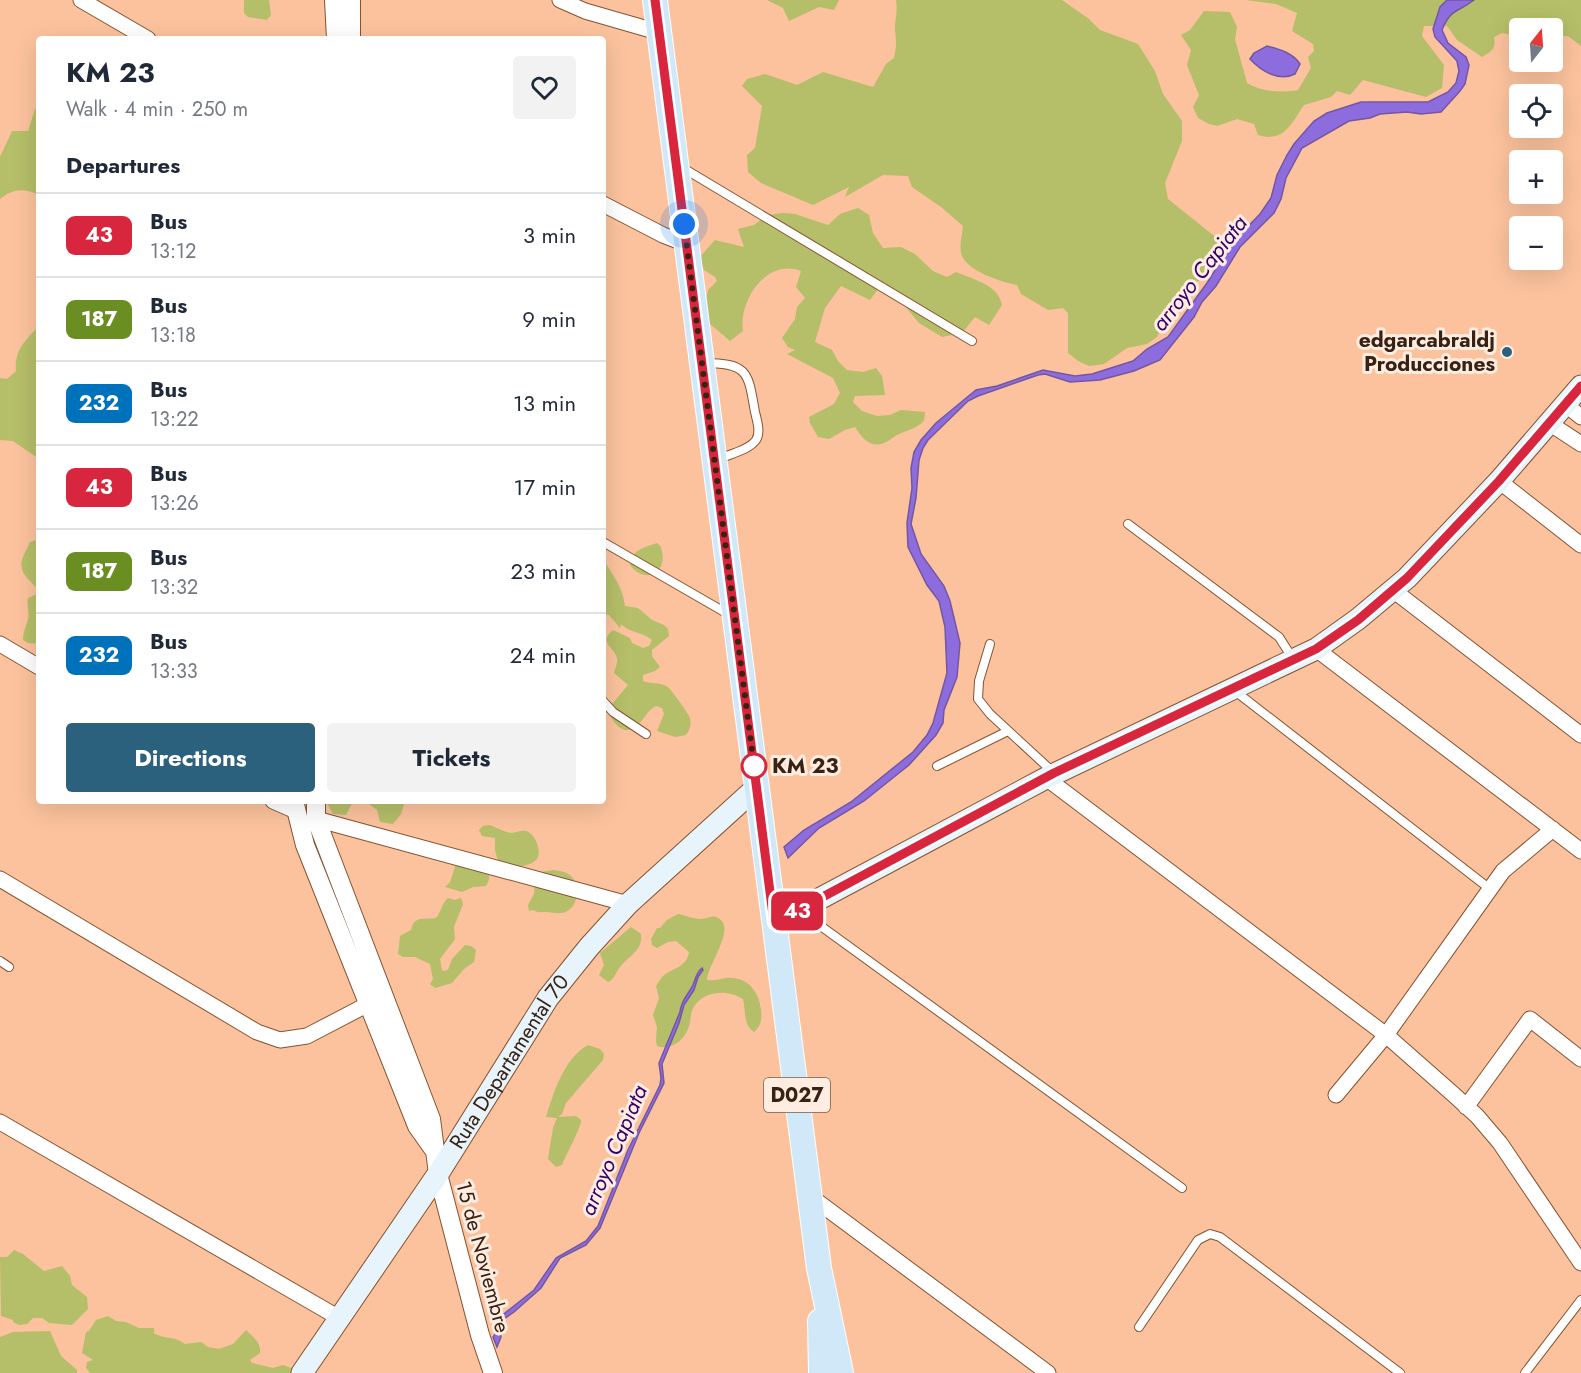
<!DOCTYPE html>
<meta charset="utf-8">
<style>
:root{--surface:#fff;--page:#f2f2f3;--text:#1f2937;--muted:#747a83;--line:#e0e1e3;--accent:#2c617d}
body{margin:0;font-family:Jost,sans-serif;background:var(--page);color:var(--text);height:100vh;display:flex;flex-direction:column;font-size:22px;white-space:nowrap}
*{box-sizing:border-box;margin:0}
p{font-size:20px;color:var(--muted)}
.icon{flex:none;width:33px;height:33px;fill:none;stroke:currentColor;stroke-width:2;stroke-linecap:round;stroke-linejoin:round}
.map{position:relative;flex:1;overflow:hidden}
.details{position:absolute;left:36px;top:36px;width:570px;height:768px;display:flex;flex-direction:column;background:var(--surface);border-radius:6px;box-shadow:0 6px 24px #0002}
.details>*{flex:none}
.badge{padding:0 12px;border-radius:9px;font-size:21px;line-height:39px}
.needle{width:39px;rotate:17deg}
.controls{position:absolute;left:1509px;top:18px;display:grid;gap:12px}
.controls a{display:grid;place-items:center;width:54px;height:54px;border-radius:6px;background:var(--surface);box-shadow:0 6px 24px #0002;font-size:30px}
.you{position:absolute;width:30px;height:30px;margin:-15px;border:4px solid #fff;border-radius:50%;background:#1a73e8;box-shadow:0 0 0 9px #1a73e833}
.map>.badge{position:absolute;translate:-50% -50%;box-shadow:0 0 0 3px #fff}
h2{padding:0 30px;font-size:22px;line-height:54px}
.round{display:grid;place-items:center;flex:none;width:63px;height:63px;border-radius:6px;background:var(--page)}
.head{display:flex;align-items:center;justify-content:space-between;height:102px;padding:0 30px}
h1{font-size:28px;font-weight:700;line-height:45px}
.primary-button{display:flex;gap:12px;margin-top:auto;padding:12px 30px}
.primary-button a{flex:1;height:69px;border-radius:6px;background:var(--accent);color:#fff;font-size:24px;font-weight:700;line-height:69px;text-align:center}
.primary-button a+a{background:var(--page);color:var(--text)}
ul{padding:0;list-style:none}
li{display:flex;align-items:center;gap:18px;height:84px;padding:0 30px;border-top:2px solid var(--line)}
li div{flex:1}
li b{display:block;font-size:22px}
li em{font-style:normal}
li .badge{min-width:66px;font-weight:700;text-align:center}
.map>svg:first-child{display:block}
</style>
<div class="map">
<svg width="1581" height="1373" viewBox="0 0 1581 1373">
<rect width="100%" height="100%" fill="#fbc29d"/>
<path fill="#b5be68" d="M244,0H269L271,15L267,20L248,17L244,13Z
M767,0H839L834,10L819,7L789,21L783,8Z
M896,0H1062L1089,19L1100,30L1138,44L1155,71L1163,94L1182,121V141L1165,183L1168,199L1218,239L1219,254L1215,265L1206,278L1194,283L1170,312L1157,337L1147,344L1127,348L1104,364L1089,366L1078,361L1068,353V313L1063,308L1048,310L1021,294L1017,285C1002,282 972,273 963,258C958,249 962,236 963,226L941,207L912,187L908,176L883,175L845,197L849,187L813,205L761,183L748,172L747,155L755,148L762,106L742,86L747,79L765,74L797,85L823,72L873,87L886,64L894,58C897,45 896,41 895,29C895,17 898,13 896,0Z
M1246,0H1581V46L1568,36L1553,37L1552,28H1520L1519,36L1502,33L1494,37C1496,49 1492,51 1482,57L1457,40L1447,26H1424L1422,36L1444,65L1442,88L1426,97L1363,80L1350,95L1337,91L1331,97L1304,105C1291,124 1284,143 1258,135L1254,124L1237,119L1217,126L1209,124L1198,118L1193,107L1199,95L1187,65L1191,50L1181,35L1190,30L1204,11L1230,12L1237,27L1235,39L1247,83C1261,92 1282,93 1298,90L1311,68L1308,57L1314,51L1313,44L1292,31L1297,13L1276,4Z
M39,107V214H37L39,206L37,194C22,188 13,189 0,199V157L12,131H28L35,109Z
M858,208L869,215L873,233L883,248L901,247L915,254L933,271L947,277L956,272C974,280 998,284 1002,305L989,325L975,317L962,333L942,337L919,323L895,294L881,285L870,300L841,286L825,308L815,342L832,350L838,361L847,370L863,372L876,368L882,376L885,395L855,396L853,402L862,411L877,416L890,415L901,410L925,412L924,421C916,428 909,430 899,434C894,436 891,440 886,442C871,450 862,438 855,427L845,430L829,439L818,437L810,423L809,417L834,404L840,393L833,378L787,354L795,350L788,347L782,338L795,319L797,307L805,298L796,287L801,271C767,258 738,300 743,331L730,341L703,318L708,290L717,281L715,277L704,270L699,258L715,240L744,247L738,229L754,225L767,215L783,213L795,214L828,225L840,214Z
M39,323V459L13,441L0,440V378L7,379L16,371C15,358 18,349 27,339C32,332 36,331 39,323Z
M39,539V590C34,587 33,583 28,579C15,565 24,556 30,542Z
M657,543L661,547C662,552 664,558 662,563C657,580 639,578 630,565C633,549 643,548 657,543Z
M603,557C612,577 622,583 625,606L638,608L652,620L664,625L668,629L669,636L652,650V656L660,667L655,671L643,675V681C650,684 659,682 666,686C670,687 687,712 689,716C692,722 690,730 686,735L675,737L657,731L664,714L662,708L656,706C646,711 644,721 635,727C622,737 611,720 608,709L628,685L614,673C615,668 618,663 617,659C616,648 597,643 613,630L630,638L632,643L643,648L649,646L652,640C643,632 630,633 621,624L620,628L609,615L603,614Z
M39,593V644L28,643L23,640C23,632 26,627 28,619C30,612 26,606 28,598Z
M326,801H353L346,815L333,814Z
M365,801H405L401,814L393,824L380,822L377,810Z
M489,825C496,827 504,832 511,833C516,833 521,830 526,831C535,833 542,851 537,859C532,865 522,866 515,868L498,861L495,850V838L482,836L479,830L483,826Z
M474,853C483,863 495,872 486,886L473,887L462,892L445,887L450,882L457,861Z
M554,870C560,871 568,872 572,877C582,887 577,912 561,913C557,914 551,912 547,912C540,912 538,913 533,910L529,911L528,905L534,894L535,875L540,872Z
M448,898L455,900L461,898L463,904L454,927L455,939L440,959L442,971L448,970L452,959L465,945L471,946L476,950L474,962L464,969L452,983L435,988L430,984L433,979L430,964L415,957H403L398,954L400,936L411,930C414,915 424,920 436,918C442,911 441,904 448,898Z
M678,914C685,915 693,919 700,919C707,920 711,914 718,918C737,927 708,964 707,980C715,981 720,979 726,978C747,976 759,991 761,1010C762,1019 761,1026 754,1032C743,1025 746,1011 743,999C728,989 703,990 693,1008C690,1014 691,1020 689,1026C685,1040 671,1051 657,1046L656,1040L657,1027L653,1015L659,998L656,986C658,983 660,980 662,977C671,968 687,968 689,952L676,941L668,942L657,948L652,945L651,939L657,928H660L667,920Z
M631,927L641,934C643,951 629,955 620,967C615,973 616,978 608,982L599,975L604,965L600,953Z
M588,1045L600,1049L604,1054L603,1060L566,1103L562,1114L558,1117L576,1116L581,1120C582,1126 566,1155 562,1165L556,1167L548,1159L553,1128L557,1118L546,1117C553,1094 564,1058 588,1045Z
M14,1250L23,1254L44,1271L62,1266L70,1276L72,1285L87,1297L88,1309L72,1325L49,1323L42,1318H33L27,1324L19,1325L13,1322V1320L1,1316L0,1257H7Z
M108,1316L116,1321L126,1322L139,1328H154V1333C165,1340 173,1335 185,1344L201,1342L208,1347L219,1349L233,1344L246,1330C253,1337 261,1342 260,1353L250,1360L252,1363L273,1368L283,1365C293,1370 299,1366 311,1373H90L86,1368L87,1362L93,1360L82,1353L86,1332L89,1331L96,1320Z
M50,1331L61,1356L77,1370V1373H0V1337L13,1332Z"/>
<path fill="#8d6dde" stroke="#7456a1" stroke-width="1.5" d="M1447,0H1474C1457,13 1451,8 1442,30L1448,43L1466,57L1469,65L1465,84L1460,91L1441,112L1421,114L1407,112L1380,114L1370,118L1349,121L1302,148L1286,178L1281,199L1274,213L1240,247L1216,286L1202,302L1194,317L1160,360L1134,371L1100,380L1070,382L1045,374L1038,375L978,396L968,401L928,440L923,448L919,460L916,498L911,524L921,554L944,586L950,601L960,643L957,677L944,710L943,723L936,735L909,765L864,801L819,828L788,858L784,847L804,830L851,802L913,752L927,735L933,723L947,673L945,627L939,601L927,585L908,547L907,523L912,488L911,468L914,452L921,440L936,423L976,390L997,386L1043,370L1075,376L1092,374L1133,361L1147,349L1168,337L1207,283L1233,242L1260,214L1271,198L1277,175L1287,155L1294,144L1314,121L1327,113L1361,102H1428L1448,92L1456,83L1459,71L1457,61L1435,37L1433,29L1440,7Z
M1267,46C1279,49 1293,53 1300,64L1295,74C1279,82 1261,71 1250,59L1254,53Z
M702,968L703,970L698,977L694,990L684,1005L679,1023L662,1064L664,1083L639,1133L600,1228L586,1245L560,1258L541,1288L514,1312L498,1323L501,1337L497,1347L493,1337L496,1333L495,1321L534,1290L556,1258L586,1241L598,1226L628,1150L660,1085L661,1078L659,1063L680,1012C681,1000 688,995 693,985C696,978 696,973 702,968Z"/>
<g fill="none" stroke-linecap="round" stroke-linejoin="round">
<g stroke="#855331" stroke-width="10">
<path id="service" d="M683,168L972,341
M704,363C749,363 748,373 755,412C757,421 761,432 756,440C749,450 730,454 719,459
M1128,524L1279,637L1293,659
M603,542L728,614
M990,644L979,681L978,699L990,714L1053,772
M1235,691L1490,889
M603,701L613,712L646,734
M937,766L1008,731
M800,911L1182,1188
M0,961L9,967
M1139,1327L1198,1240L1210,1234L1220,1237L1400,1373
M1525,1373L1581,1300"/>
</g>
<g stroke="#855331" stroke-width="17">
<path id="minor" d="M81,0L148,39
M560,0L585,11L658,32
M603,204L663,235L686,244
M1565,404L1581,417
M1549,423L1581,444
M1499,481L1581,545
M1393,590L1581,735
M0,644L39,667
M1316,649L1581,851
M1046,778L1386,1035L1453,1094L1477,1116L1500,1143L1581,1263
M273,801L296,811
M316,819L628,904
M0,879L257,1032L280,1040L307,1036L378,999
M1336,1095L1386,1035L1503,871L1553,829
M1466,1107L1530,1019L1581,1059
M0,1122L341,1319
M810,1196L1048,1373"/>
</g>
<g stroke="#855331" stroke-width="20">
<path id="tertiary" d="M334,0L336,39
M351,0V39
M294,801L305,845L417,1126L434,1150
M316,801V819L431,1119L438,1174L480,1335L493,1373"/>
</g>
<g stroke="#855331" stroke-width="23">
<g id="secondary">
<path d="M774,923L1046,778L1316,649L1358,619L1407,578L1499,481L1581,386"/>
<path id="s1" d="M302,1373L438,1174L548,998L589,947L628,904L757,787"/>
</g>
</g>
<g stroke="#fff" stroke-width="26">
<path id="primary" d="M655,0L819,1268L841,1373
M820,1321L821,1373"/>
</g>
<use href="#service" stroke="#fff" stroke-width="8"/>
<use href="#minor" stroke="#fff" stroke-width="15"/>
<use href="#tertiary" stroke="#fff" stroke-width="18"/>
<use href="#secondary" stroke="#e8f4fb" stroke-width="21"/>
<use href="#primary" stroke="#d0e8f7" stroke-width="24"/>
</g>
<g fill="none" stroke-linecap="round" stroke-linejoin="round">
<g stroke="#fff" stroke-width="14">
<path id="line" d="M655,0L774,923L1054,773L1316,649L1358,620L1407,578L1499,481L1581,386"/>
</g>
<use href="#line" stroke="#d7263d" stroke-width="9"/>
<path stroke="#382214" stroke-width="6" stroke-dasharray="0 10.8" d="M684,224L754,766"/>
</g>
<circle fill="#2c617d" stroke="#ffede1" stroke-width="2" cx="1507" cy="352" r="6"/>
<circle fill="#fff" stroke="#d7263d" stroke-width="3" cx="754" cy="766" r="12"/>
<g text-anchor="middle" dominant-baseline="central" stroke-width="6" stroke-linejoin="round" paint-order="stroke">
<rect fill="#ffede1" stroke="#745f52" stroke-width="1.5" x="764" y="1078" width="66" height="34" rx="4.5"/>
<g font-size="20" font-weight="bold" fill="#382214">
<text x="797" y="1095">D027</text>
</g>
<g font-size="21" font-weight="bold" fill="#382214" stroke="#ffede1" text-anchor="end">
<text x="1495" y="340">edgarcabraldj<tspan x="1495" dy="24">Producciones</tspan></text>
</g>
<g font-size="21" font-weight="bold" fill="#382214" stroke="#ffede1" text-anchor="start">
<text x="772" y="766">KM 23</text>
</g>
<g font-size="21" fill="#382214" stroke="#ffede1">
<text stroke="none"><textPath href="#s1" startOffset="374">Ruta Departamental 70</textPath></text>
<text transform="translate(483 1257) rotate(75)">15 de Noviembre</text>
</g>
<g font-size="22" font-style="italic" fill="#33006d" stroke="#ffede1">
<text transform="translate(1199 273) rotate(-52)">arroyo Capiata</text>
<text transform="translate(613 1150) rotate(-67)">arroyo Capiata</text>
</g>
</g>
</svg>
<div class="controls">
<a><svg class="needle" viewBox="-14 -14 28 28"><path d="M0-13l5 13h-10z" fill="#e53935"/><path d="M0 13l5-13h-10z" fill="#747a83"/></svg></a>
<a><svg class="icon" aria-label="locate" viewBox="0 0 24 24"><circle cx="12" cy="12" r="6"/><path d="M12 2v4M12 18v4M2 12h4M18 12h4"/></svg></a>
<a>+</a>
<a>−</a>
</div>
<div class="you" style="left:684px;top:224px"></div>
<b class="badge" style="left:797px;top:911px;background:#d7263d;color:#fff">43</b>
<section class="details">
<div class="head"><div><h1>KM 23</h1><p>Walk · 4 min · 250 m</p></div><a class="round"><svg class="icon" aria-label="heart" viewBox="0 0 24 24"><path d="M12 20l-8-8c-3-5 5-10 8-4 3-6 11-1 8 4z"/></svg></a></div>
<h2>Departures</h2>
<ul>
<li><span class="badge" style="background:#d7263d;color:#fff">43</span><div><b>Bus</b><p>13:12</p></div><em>3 min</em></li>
<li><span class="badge" style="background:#6b8e23;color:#fff">187</span><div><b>Bus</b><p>13:18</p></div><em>9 min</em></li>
<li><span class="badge" style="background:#0072bc;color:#fff">232</span><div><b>Bus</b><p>13:22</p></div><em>13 min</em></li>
<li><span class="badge" style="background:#d7263d;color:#fff">43</span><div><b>Bus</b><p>13:26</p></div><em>17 min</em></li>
<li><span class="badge" style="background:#6b8e23;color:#fff">187</span><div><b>Bus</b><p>13:32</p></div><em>23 min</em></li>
<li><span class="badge" style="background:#0072bc;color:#fff">232</span><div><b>Bus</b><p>13:33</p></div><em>24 min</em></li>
</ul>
<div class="primary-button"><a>Directions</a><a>Tickets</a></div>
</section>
</div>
